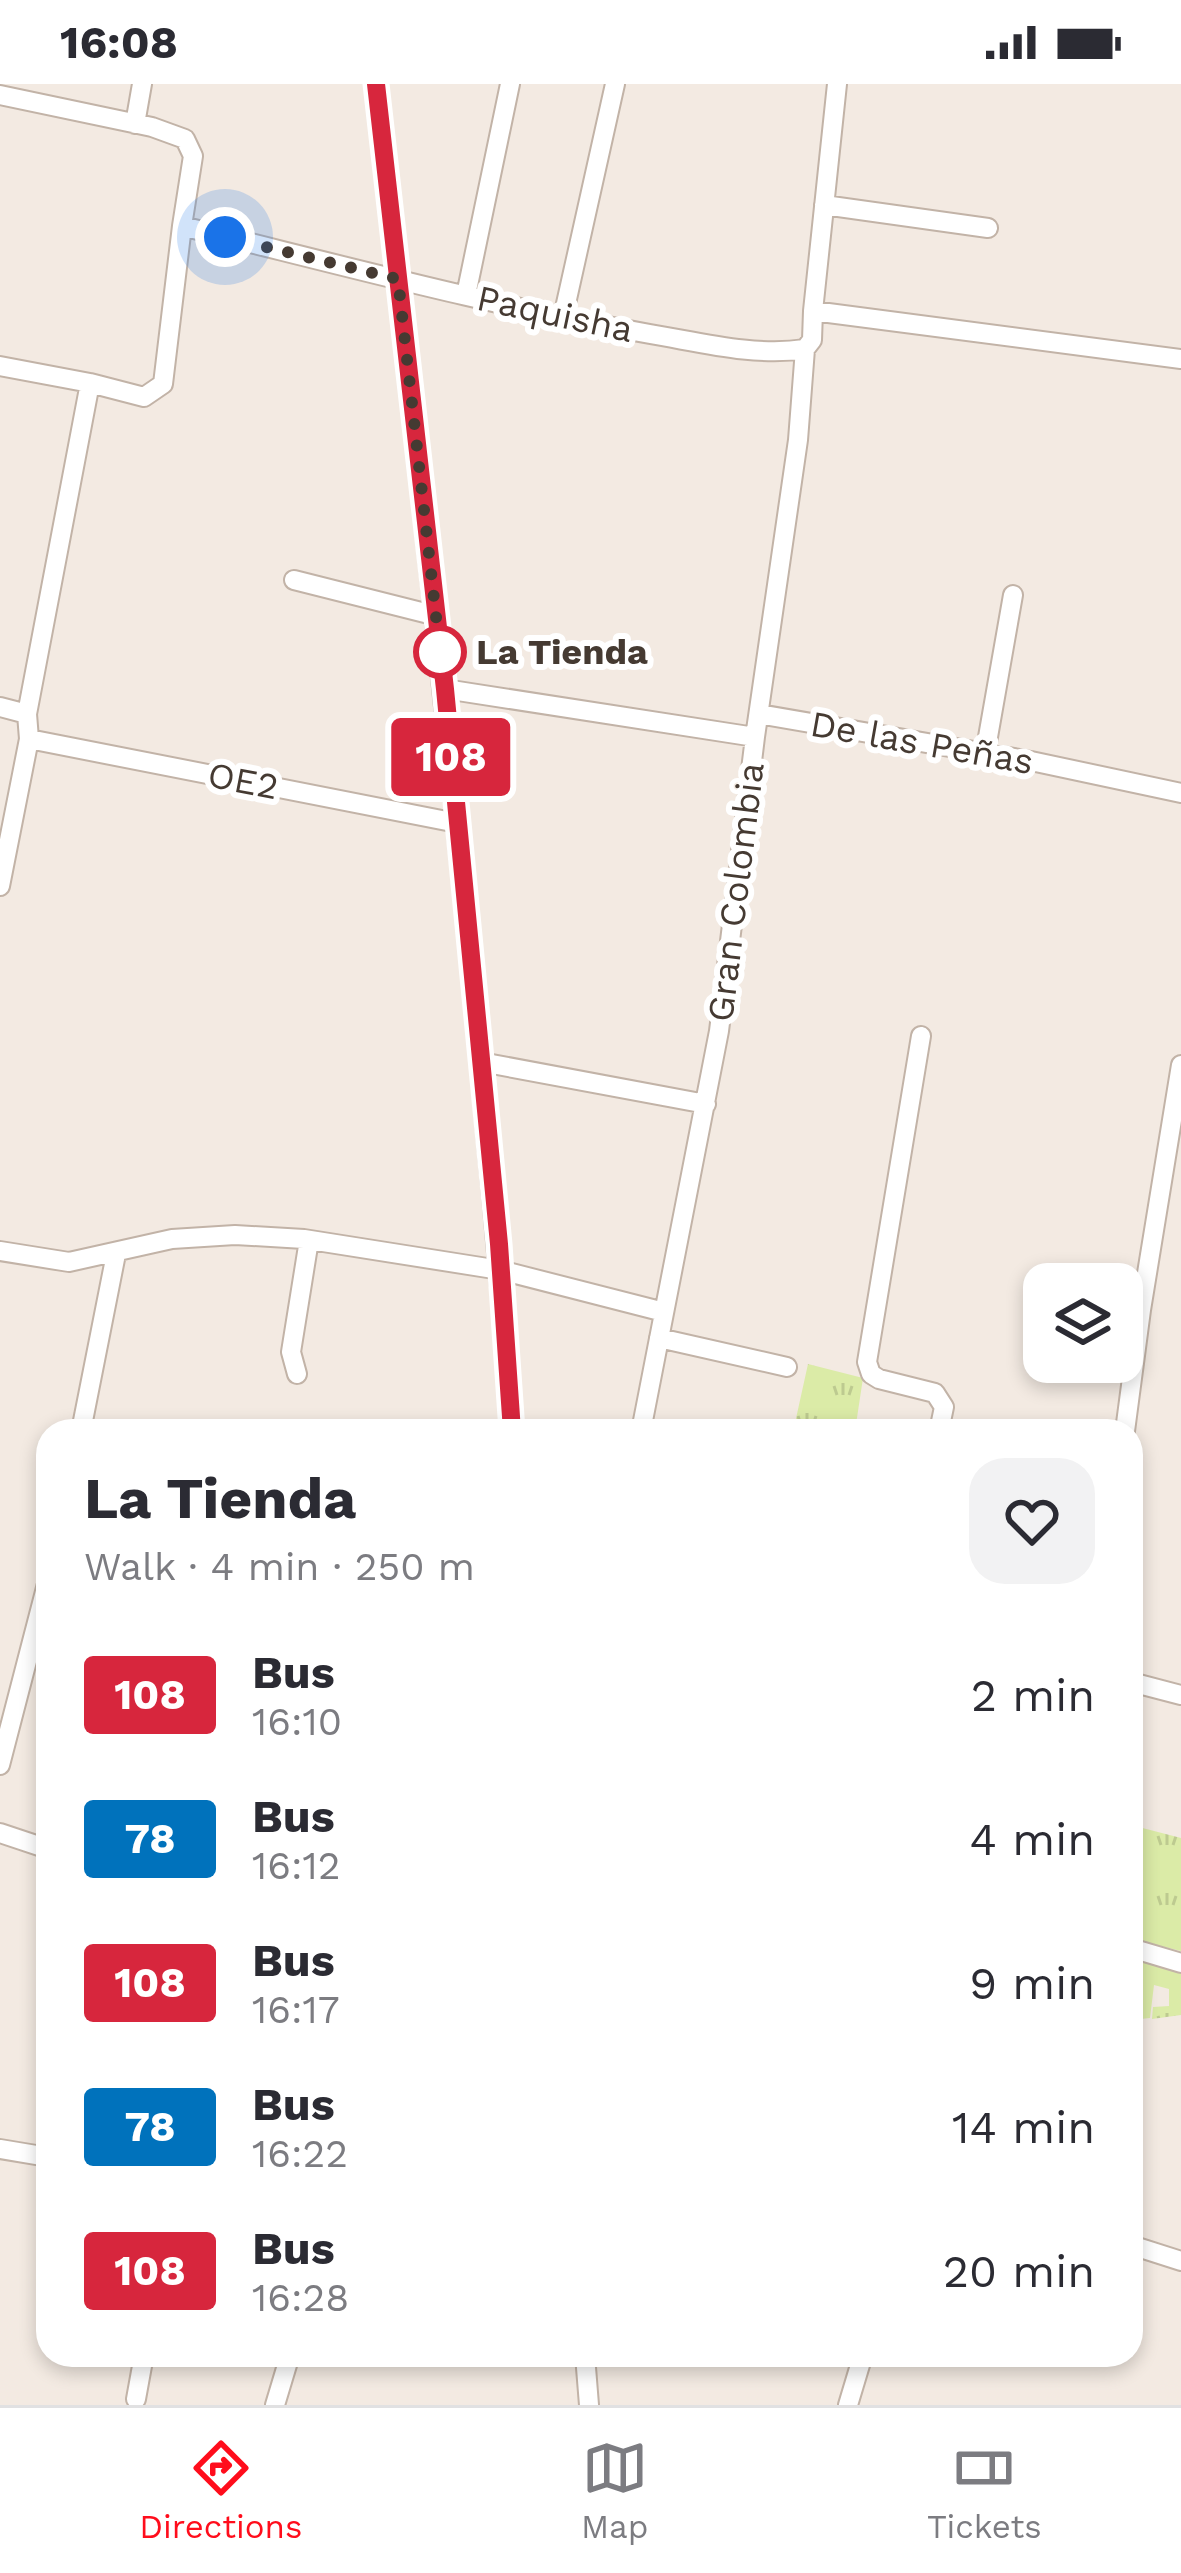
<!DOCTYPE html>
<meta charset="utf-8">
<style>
:root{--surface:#fff;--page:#f2f2f3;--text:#2b2b33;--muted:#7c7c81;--line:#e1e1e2;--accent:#ff0d1c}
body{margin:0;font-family:"Work Sans",sans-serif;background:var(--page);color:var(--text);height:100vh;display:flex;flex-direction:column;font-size:45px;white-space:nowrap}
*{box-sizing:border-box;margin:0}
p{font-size:39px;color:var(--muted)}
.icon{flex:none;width:66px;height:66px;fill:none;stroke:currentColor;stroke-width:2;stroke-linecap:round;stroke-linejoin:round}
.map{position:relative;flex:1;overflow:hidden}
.side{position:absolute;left:36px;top:1335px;width:1107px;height:948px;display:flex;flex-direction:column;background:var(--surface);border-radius:36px;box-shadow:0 6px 18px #0003}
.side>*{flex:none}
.badge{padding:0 24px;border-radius:9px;font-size:42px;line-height:78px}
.fabs{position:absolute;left:1023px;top:1179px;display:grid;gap:24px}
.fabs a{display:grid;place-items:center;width:120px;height:120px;border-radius:24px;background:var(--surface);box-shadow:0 6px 18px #0003;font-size:60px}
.you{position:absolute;width:60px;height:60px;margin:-30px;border:9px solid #fff;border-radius:50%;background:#1a73e8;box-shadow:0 0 0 18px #1a73e833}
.map>.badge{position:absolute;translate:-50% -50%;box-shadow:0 0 0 6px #fff}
.round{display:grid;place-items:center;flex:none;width:126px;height:126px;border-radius:36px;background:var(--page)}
.headline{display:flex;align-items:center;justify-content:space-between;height:204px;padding:0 48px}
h1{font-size:57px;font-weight:700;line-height:90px}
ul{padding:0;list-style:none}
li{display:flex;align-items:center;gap:36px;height:144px;padding:0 48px}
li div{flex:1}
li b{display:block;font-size:45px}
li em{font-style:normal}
li .badge{min-width:132px;font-weight:700;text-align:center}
.status{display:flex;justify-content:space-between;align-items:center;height:84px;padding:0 60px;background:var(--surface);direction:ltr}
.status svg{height:33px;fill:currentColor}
.tabs{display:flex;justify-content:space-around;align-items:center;height:168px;border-top:3px solid var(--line);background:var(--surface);font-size:33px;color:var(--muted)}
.tabs a{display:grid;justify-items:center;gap:6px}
.tabs .on{color:var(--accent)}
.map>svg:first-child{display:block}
</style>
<div class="status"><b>16:08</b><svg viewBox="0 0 49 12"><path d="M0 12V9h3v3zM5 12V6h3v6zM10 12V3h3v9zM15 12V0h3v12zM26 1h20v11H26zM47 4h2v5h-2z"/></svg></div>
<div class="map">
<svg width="1181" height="2321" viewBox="0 0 1181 2321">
<defs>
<pattern id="grass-tufts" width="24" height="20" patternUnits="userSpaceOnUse" patternTransform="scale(3)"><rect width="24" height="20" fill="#dbeba7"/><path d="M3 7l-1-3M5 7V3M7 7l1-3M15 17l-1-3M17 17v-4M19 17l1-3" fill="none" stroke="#bdca90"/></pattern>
</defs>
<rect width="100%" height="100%" fill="#f3eae2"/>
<path fill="url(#grass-tufts)" d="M808,1280L863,1294L855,1347H831L795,1339Z
M1131,1741L1181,1754V1867L1131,1855Z
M1143,1878L1181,1885V1931L1152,1935L1153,1923L1169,1922V1905L1154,1901L1150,1934L1131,1936V1910Z"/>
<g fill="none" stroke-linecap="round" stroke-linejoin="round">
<g stroke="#c2b3a7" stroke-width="22">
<path id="minor" d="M376,0C426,449 476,897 512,1347
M0,11L152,43L185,55L193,72L182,142C337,180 492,222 650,250C699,258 755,273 805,265L812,256L813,227L1181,275
M135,40L142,0
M824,121L988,144
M466,211L510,0
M813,227L837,0
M563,233L615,0
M0,282L90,299
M294,496L437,532
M445,605L755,653
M0,623L27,630
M759,630L1031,677L1181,709
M29,655L457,739
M985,670L1013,511
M0,802L29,655L27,630L90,299L144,313L163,300L182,142
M921,952L867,1278L871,1290L879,1295L935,1309L944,1323L939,1347
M481,978L706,1020
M0,1167L69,1178L172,1155L235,1151L304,1155L500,1186L664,1228
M659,1254L787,1283
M297,1290L291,1268L309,1156
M81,1347L116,1170
M641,1347L719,947L755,653L798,356L805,265
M1125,1347L1141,1226L1181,981
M1131,1598L1181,1611
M0,1681L48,1496
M0,1749L48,1765
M1131,1864L1181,1879
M0,2065L48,2073
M1131,2161L1181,2177
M585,2271L589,2321
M136,2315L144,2271
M275,2321L290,2271
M848,2321L863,2271"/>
</g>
<use href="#minor" stroke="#fff" stroke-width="18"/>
</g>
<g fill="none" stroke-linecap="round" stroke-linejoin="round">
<g stroke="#fff" stroke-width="27">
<path id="line" d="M376,0L445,605L499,1160L512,1347"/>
</g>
<use href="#line" stroke="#d7263d" stroke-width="18"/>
<path stroke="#453a32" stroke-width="12" stroke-dasharray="0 21.6" d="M225,153L398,195L440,568"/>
</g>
<circle fill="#fff" stroke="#d7263d" stroke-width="6" cx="440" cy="568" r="24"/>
<g text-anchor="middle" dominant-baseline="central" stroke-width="12" stroke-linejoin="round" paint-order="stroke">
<g font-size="36" fill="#453a32" stroke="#fff">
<text transform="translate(555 230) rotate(12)">Paquisha</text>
<text transform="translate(922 659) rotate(10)">De las Peñas</text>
<text transform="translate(243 697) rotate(11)">OE2</text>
<text transform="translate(736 808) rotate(-83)">Gran Colombia</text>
</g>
<g font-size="36" font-weight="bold" fill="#453a32" stroke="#fff" text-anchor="start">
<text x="476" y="568">La Tienda</text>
</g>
</g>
</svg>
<div class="fabs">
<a><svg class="icon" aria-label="layers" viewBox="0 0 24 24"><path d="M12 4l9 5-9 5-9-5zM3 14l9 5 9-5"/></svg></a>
</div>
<div class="you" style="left:225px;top:153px"></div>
<b class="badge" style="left:451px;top:673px;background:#d7263d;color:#fff">108</b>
<section class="side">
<div class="headline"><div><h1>La Tienda</h1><p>Walk · 4 min · 250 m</p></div><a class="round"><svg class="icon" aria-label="heart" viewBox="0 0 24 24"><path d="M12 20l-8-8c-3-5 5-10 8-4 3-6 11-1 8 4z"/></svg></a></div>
<ul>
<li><span class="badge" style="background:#d7263d;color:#fff">108</span><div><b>Bus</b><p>16:10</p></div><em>2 min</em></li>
<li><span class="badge" style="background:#0072bc;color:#fff">78</span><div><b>Bus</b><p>16:12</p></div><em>4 min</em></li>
<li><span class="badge" style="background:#d7263d;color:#fff">108</span><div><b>Bus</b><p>16:17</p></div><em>9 min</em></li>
<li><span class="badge" style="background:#0072bc;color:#fff">78</span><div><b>Bus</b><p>16:22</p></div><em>14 min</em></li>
<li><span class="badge" style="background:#d7263d;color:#fff">108</span><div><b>Bus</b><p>16:28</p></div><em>20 min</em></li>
</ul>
</section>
</div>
<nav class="tabs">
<a class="on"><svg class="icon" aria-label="directions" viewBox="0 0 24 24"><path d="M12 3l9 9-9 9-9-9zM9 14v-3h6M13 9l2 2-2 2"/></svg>Directions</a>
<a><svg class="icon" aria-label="map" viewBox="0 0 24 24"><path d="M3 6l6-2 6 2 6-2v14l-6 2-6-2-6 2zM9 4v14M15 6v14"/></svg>Map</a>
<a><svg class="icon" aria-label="tickets" viewBox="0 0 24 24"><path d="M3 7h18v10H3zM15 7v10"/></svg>Tickets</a>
</nav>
